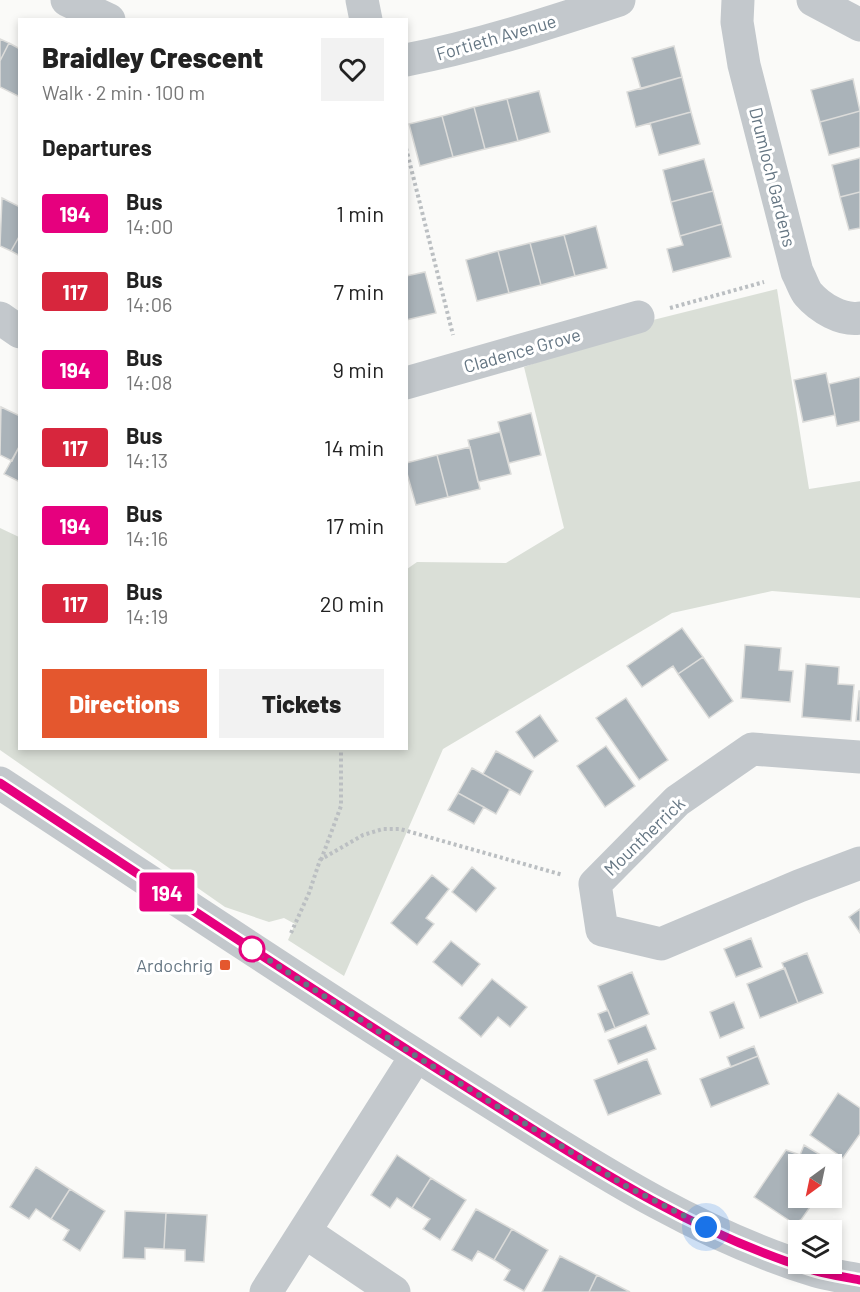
<!DOCTYPE html>
<meta charset="utf-8">
<style>
:root{--surface:#fff;--page:#f2f2f2;--text:#222;--muted:#767676;--accent:#e4572e}
body{margin:0;font-family:Barlow,sans-serif;background:var(--page);color:var(--text);height:100vh;display:flex;flex-direction:column;font-size:22px;white-space:nowrap}
*{box-sizing:border-box;margin:0}
p{font-size:20px;color:var(--muted)}
.icon{flex:none;width:33px;height:33px;fill:none;stroke:currentColor;stroke-width:2;stroke-linecap:round;stroke-linejoin:round}
.map{position:relative;flex:1;overflow:hidden}
.drawer{position:absolute;left:18px;top:18px;width:390px;height:732px;display:flex;flex-direction:column;background:var(--surface);border-radius:0px;box-shadow:0 3px 9px #0003}
.drawer>*{flex:none}
.badge{padding:0 12px;border-radius:4px;font-size:21px;line-height:39px}
.needle{width:39px;rotate:213deg}
.tools{position:absolute;left:788px;top:1154px;display:grid;gap:12px}
.tools a{display:grid;place-items:center;width:54px;height:54px;border-radius:0px;background:var(--surface);box-shadow:0 3px 9px #0003;font-size:30px}
.you{position:absolute;width:30px;height:30px;margin:-15px;border:4px solid #fff;border-radius:50%;background:#1a73e8;box-shadow:0 0 0 9px #1a73e833}
.map>.badge{position:absolute;translate:-50% -50%;box-shadow:0 0 0 3px #fff}
h2{padding:0 24px;font-size:22px;line-height:54px}
.round{display:grid;place-items:center;flex:none;width:63px;height:63px;border-radius:0px;background:var(--page)}
.summary{display:flex;align-items:center;justify-content:space-between;height:102px;padding:0 24px}
h1{font-size:28px;font-weight:800;line-height:45px}
.action{display:flex;gap:12px;margin-top:auto;padding:12px 24px}
.action a{flex:1;height:69px;border-radius:0px;background:var(--accent);color:#fff;font-size:24px;font-weight:800;line-height:69px;text-align:center}
.action a+a{background:var(--page);color:var(--text)}
ul{padding:0;list-style:none}
li{display:flex;align-items:center;gap:18px;height:78px;padding:0 24px}
li div{flex:1}
li b{display:block;font-size:22px}
li em{font-style:normal}
li .badge{min-width:66px;font-weight:700;text-align:center}
.map>svg:first-child{display:block}
</style>
<div class="map">
<svg width="860" height="1292" viewBox="0 0 860 1292">
<rect width="100%" height="100%" fill="#fafaf8"/>
<path fill="#dadfd7" d="M777,289L809,489L860,481V598L772,591L672,613L443,749L344,976L288,940L295,924L284,918L269,922L225,907L0,750V528L19,537L20,748H406L407,569L417,562L506,563L564,528L524,367L653,320Z"/>
<path fill="#aab3b9" stroke="#dcdcda" stroke-width="1.5" d="M0,39L9,43L0,61Z
M9,43L20,49V97L0,87V61Z
M674,46L682,77L641,89L632,58Z
M682,77L691,112L636,127L627,92Z
M853,79L860,111L820,122L811,90Z
M539,91L550,132L518,141L507,99Z
M507,99L518,141L485,149L474,107Z
M474,107L485,149L453,157L442,116Z
M860,111V147L829,155L820,122Z
M691,112L700,144L659,155L650,123Z
M442,116L453,157L420,166L409,124Z
M860,158V192L840,197L832,165Z
M704,159L713,191L671,202L663,170Z
M713,191L722,224L680,236L671,202Z
M860,192V228L849,230L840,197Z
M2,198L20,207V235L11,251L0,246Z
M722,224L731,257L673,272L667,249L683,245L680,236Z
M596,226L607,268L575,276L564,235Z
M20,235V256L11,251Z
M564,235L575,276L541,285L530,243Z
M530,243L541,285L509,293L498,251Z
M498,251L509,293L477,301L466,260Z
M425,272L436,313L406,320V276Z
M826,373L835,415L803,422L794,380Z
M860,377V421L837,426L829,384Z
M1,407L20,416V445L12,461L0,455Z
M531,413L541,455L509,463L498,422Z
M500,432L511,474L478,482L468,440Z
M20,445V482L4,474Z
M470,447L480,489L448,497L437,455Z
M437,455L448,497L416,505L406,470V463Z
M682,628L703,657L678,674L673,666L642,687L627,666Z
M745,645L781,648L779,670L793,671L790,702L741,698Z
M703,657L733,701L709,718L678,674Z
M806,664L839,667L838,684L854,685L851,721L802,717Z
M859,691H860V721H856Z
M626,698L668,760L639,780L596,718Z
M540,715L558,741L534,758L516,732Z
M606,746L635,786L605,807L577,766Z
M496,751L533,771L520,795L483,774Z
M472,768L510,789L496,814L458,793Z
M458,793L484,807L474,824L448,810Z
M472,867L496,888L476,912L452,892Z
M432,875L449,889L426,918L434,924L417,945L391,923Z
M860,909V933L849,917Z
M751,938L762,967L736,977L724,949Z
M451,941L480,964L462,986L433,962Z
M807,953L823,993L798,1003L782,963Z
M785,968L798,1003L760,1018L747,984Z
M632,972L649,1014L615,1028L598,986Z
M492,979L527,1007L510,1027L498,1017L481,1037L459,1018Z
M734,1002L744,1028L720,1038L710,1012Z
M608,1010L615,1028L605,1032L598,1014Z
M646,1025L656,1049L618,1064L608,1040Z
M754,1046L758,1056L731,1067L727,1057Z
M758,1056L769,1084L711,1107L700,1079Z
M647,1059L661,1094L608,1115L594,1080Z
M838,1093L860,1108V1134L843,1158L810,1135Z
M804,1145L839,1166L831,1177V1164H798V1197H817L801,1220L793,1223L754,1197L786,1150L800,1155Z
M397,1155L431,1178L412,1208L397,1198L390,1208L371,1195Z
M36,1167L70,1189L51,1219L36,1209L29,1219L10,1207Z
M431,1178L466,1200L440,1240L423,1229L430,1219L412,1208Z
M70,1189L105,1211L80,1251L63,1240L69,1230L51,1219Z
M476,1209L512,1229L494,1260L478,1251L472,1261L452,1250Z
M125,1211L166,1213L164,1249L145,1248V1259L123,1258Z
M166,1213L207,1215L204,1262L185,1261V1250L164,1249Z
M512,1229L548,1250L524,1291L504,1280L510,1270L494,1260Z
M560,1256L597,1275L589,1292H542Z
M597,1275L630,1292H589Z"/>
<g fill="none" stroke-linecap="round" stroke-linejoin="round">
<path stroke="#bbbfc2" stroke-width="4" stroke-dasharray="3 3" stroke-linecap="butt" d="M406,148L453,335
M670,308L764,282
M321,860L341,806V748
M291,933L309,893L320,860L363,835L383,829H400L563,875"/>
<path stroke="#c3c8cc" stroke-width="33" d="M67,0L109,20
M362,0L366,20
M738,0L737,22L744,65L797,272C801,279 804,289 808,294C820,308 842,321 860,318
M813,0L860,25
M406,60C479,46 549,23 619,0
M0,318L20,332
M406,383L638,317
M860,757L752,749L677,801L595,884L602,930L661,944L799,886L860,863
M0,783C159,887 317,994 479,1095C586,1162 694,1234 816,1271C830,1275 845,1277 860,1280
M305,1232L394,1292
M266,1292L416,1056"/>
</g>
<g fill="none" stroke-linecap="round" stroke-linejoin="round">
<g stroke="#fff" stroke-width="14">
<path id="line" d="M0,783C152,883 304,985 458,1082C571,1153 686,1232 816,1271C830,1275 845,1277 860,1280"/>
</g>
<use href="#line" stroke="#e6007e" stroke-width="9"/>
<path stroke="#657683" stroke-width="6" stroke-dasharray="0 10.8" d="M252,949L416,1056L626,1186L706,1227"/>
</g>
<circle fill="#fff" stroke="#e6007e" stroke-width="3" cx="252" cy="949" r="12"/>
<rect fill="#e4572e" stroke="#fff" stroke-width="2" x="219" y="959" width="12" height="12" rx="3"/>
<g text-anchor="middle" dominant-baseline="central" stroke-width="6" stroke-linejoin="round" paint-order="stroke">
<g font-size="18" fill="#657683" stroke="#fff">
<text transform="translate(496 37) rotate(-16)">Fortieth Avenue</text>
<text transform="translate(773 177) rotate(76)">Drumloch Gardens</text>
<text transform="translate(522 350) rotate(-16)">Cladence Grove</text>
<text transform="translate(644 836) rotate(-44)">Mountherrick</text>
</g>
<g font-size="18" fill="#657683" stroke="#fff" text-anchor="end">
<text x="213" y="965">Ardochrig</text>
</g>
</g>
</svg>
<div class="tools">
<a><svg class="needle" viewBox="-14 -14 28 28"><path d="M0-13l5 13h-10z" fill="#e53935"/><path d="M0 13l5-13h-10z" fill="#767676"/></svg></a>
<a><svg class="icon" aria-label="layers" viewBox="0 0 24 24"><path d="M12 4l9 5-9 5-9-5zM3 14l9 5 9-5"/></svg></a>
</div>
<div class="you" style="left:706px;top:1227px"></div>
<b class="badge" style="left:167px;top:892px;background:#e6007e;color:#fff">194</b>
<section class="drawer">
<div class="summary"><div><h1>Braidley Crescent</h1><p>Walk · 2 min · 100 m</p></div><a class="round"><svg class="icon" aria-label="heart" viewBox="0 0 24 24"><path d="M12 20l-8-8c-3-5 5-10 8-4 3-6 11-1 8 4z"/></svg></a></div>
<h2>Departures</h2>
<ul>
<li><span class="badge" style="background:#e6007e;color:#fff">194</span><div><b>Bus</b><p>14:00</p></div><em>1 min</em></li>
<li><span class="badge" style="background:#d7263d;color:#fff">117</span><div><b>Bus</b><p>14:06</p></div><em>7 min</em></li>
<li><span class="badge" style="background:#e6007e;color:#fff">194</span><div><b>Bus</b><p>14:08</p></div><em>9 min</em></li>
<li><span class="badge" style="background:#d7263d;color:#fff">117</span><div><b>Bus</b><p>14:13</p></div><em>14 min</em></li>
<li><span class="badge" style="background:#e6007e;color:#fff">194</span><div><b>Bus</b><p>14:16</p></div><em>17 min</em></li>
<li><span class="badge" style="background:#d7263d;color:#fff">117</span><div><b>Bus</b><p>14:19</p></div><em>20 min</em></li>
</ul>
<div class="action"><a>Directions</a><a>Tickets</a></div>
</section>
</div>
